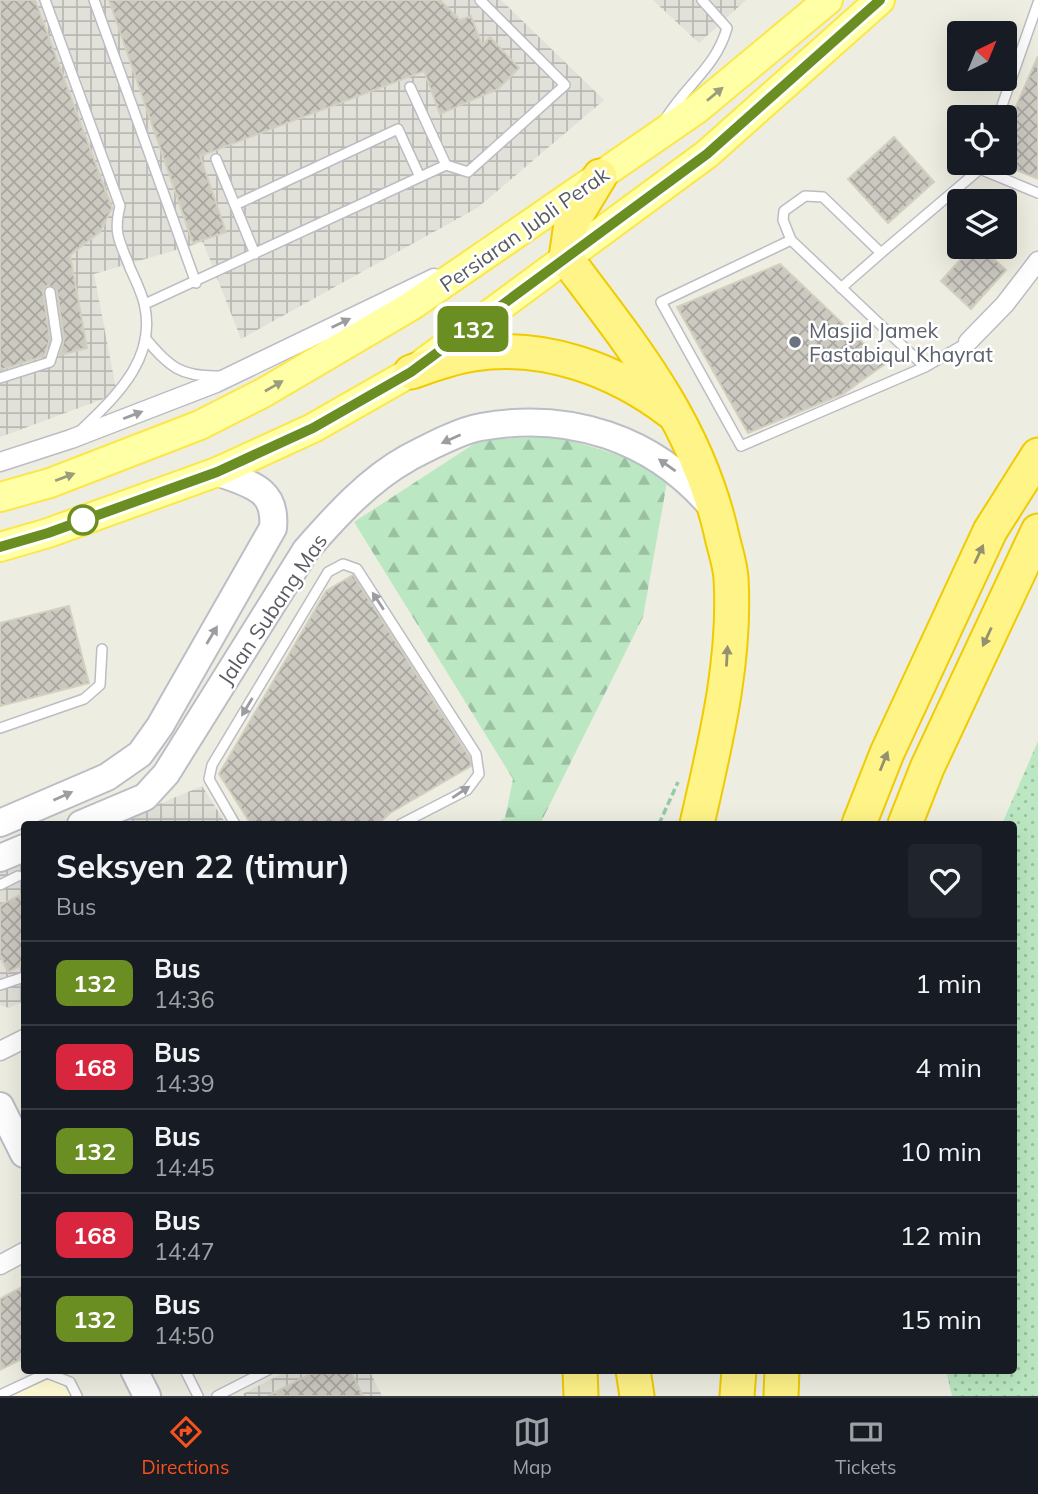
<!DOCTYPE html>
<style>
:root{--surface:#171b24;--page:#20242c;--text:#f1f3f6;--muted:#9ea1a6;--line:#363941;--accent:#f7521e}
body{margin:0;font-family:Mulish,sans-serif;background:var(--page);color:var(--text);height:100vh;display:flex;flex-direction:column;font-size:26px;white-space:nowrap}
*{box-sizing:border-box;margin:0}
p{font-size:23px;color:var(--muted)}
.icon{flex:none;width:38px;height:38px;fill:none;stroke:currentColor;stroke-width:2;stroke-linecap:round;stroke-linejoin:round}
.map{position:relative;flex:1;overflow:hidden}
.details{position:absolute;left:21px;top:821px;width:996px;height:553px;display:flex;flex-direction:column;background:var(--surface);border-radius:7px;box-shadow:0 7px 28px #0002}
.details>*{flex:none}
.badge{padding:0 14px;border-radius:10px;font-size:24px;line-height:46px}
.needle{width:46px;rotate:43deg}
.buttons{position:absolute;left:947px;top:21px;display:grid;gap:14px}
.buttons a{display:grid;place-items:center;width:70px;height:70px;border-radius:7px;background:var(--surface);box-shadow:0 7px 28px #0002;font-size:35px}
.map>.badge{position:absolute;translate:-50% -50%;box-shadow:0 0 0 4px #fff}
.round{display:grid;place-items:center;flex:none;width:74px;height:74px;border-radius:7px;background:var(--page)}
.overview{display:flex;align-items:center;justify-content:space-between;height:119px;padding:0 35px}
h1{font-size:33px;font-weight:700;line-height:52px}
ul{padding:0;list-style:none}
li{display:flex;align-items:center;gap:21px;height:84px;padding:0 35px;border-top:2px solid var(--line)}
li div{flex:1}
li b{display:block;font-size:26px}
li em{font-style:normal}
li .badge{min-width:77px;font-weight:700;text-align:center}
.tab-bar{display:flex;justify-content:space-around;align-items:center;height:98px;border-top:2px solid var(--line);background:var(--surface);font-size:19px;color:var(--muted)}
.tab-bar a{display:grid;justify-items:center;gap:4px}
.tab-bar .active{color:var(--accent)}
.map>svg:first-child{display:block}
</style>
<div class="map">
<svg width="1038" height="1396" viewBox="0 0 1038 1396">
<defs>
<pattern id="industrial-grid" width="8" height="8" patternUnits="userSpaceOnUse" patternTransform="scale(1.75)"><rect width="8" height="8" fill="#e1e0d9"/><path d="M0 4h8M4 0v8" fill="none" stroke="#b9b9b4"/></pattern>
<pattern id="green-dots" width="8" height="8" patternUnits="userSpaceOnUse" patternTransform="scale(1.75)"><rect width="8" height="8" fill="#bbe8c2"/><path d="M2 2h.1M6 6h.1" fill="none" stroke="#9bbfa1" stroke-width="1.8" stroke-linecap="round"/></pattern>
<pattern id="forest-firs" width="22" height="20" patternUnits="userSpaceOnUse" patternTransform="scale(1.75)"><rect width="22" height="20" fill="#bbe8c2"/><path d="M5 1l3.5 6h-7zM16 11l3.5 6h-7z" fill="#9bbfa1"/></pattern>
<pattern id="building-cross-hatch" width="8" height="8" patternUnits="userSpaceOnUse" patternTransform="scale(1.75)"><rect width="8" height="8" fill="#cbc9c0"/><path d="M0 0l8 8M0 8l8-8" fill="none" stroke="#a8a6a0"/></pattern>
</defs>
<rect width="100%" height="100%" fill="#eeede1"/>
<path fill="#fffcd5" d="M48,1377L58,1379L72,1396H9Z"/>
<path fill="url(#industrial-grid)" d="M0,0H501L604,100L477,208L241,339L203,242L94,274L117,394L0,437Z
M653,0H746L699,43Z
M202,786L226,824H112Z
M24,861V1001L9,1008L0,1005V872Z
M289,1370H369L382,1396H244L243,1394Z"/>
<path fill="url(#green-dots)" d="M1038,741V1396H952L946,1370H1013V824H1002Z"/>
<path fill="url(#forest-firs)" d="M557,436L631,459L667,482L643,617L540,824H496L505,818L513,779L354,522L480,440Z"/>
<path fill="url(#building-cross-hatch)" stroke="#d3d0bf" stroke-width="2" d="M0,0H35L112,208L100,232L70,255L87,348L60,355L64,339L57,291L48,285L43,292L50,339L44,356L0,370Z
M109,0H440L460,20L471,16L482,45L490,37L519,68L498,89L440,114L424,71L200,156L226,232L193,243Z
M1038,56V179L1004,165V134Z
M894,137L934,182L888,223L848,179Z
M972,247H981L1006,270L971,309L941,281Z
M780,264L885,364L843,394L748,433L677,307Z
M353,575L470,758L471,766L390,813L378,824H251L219,774L326,591Z
M69,606L89,683L0,706V623Z
M24,893V964L8,972L0,956V905Z
M24,1286V1358L0,1370V1299Z
M318,1370H350L363,1396H268Z"/>
<g fill="none" stroke-linecap="round" stroke-linejoin="round">
<g stroke="#bcbdc4" stroke-width="12">
<path id="lane" d="M45,0L120,206C113,235 120,241 130,268C135,279 141,291 144,303C158,359 115,397 80,431
M94,0L196,283
M410,87L446,165
M998,117L1038,3
M666,118C687,84 716,67 727,28L702,0
M216,159L255,254
M982,163L980,169L1038,193
M235,205L398,129L420,177
M791,240L925,367L741,446L661,302Z
M791,240L783,220L784,211L805,196L823,197L881,253L980,169
M841,288L881,253
M145,304L446,165L468,172L565,85L480,0
M145,338C170,367 180,377 219,376
M925,367L968,342
M0,378L50,362L57,340L50,292
M0,728L84,699L100,685L102,649
M235,824L209,779L212,765L328,572L343,564L357,569L476,754L479,774L467,790L401,824
M0,885L18,876
M0,985L24,977
M185,1370L198,1396
M0,1395L47,1373L70,1382L77,1396
M217,1396L268,1370"/>
</g>
<g stroke="#bcbdc4" stroke-width="21">
<path id="street" d="M968,342L1005,304L1038,261
M0,462L71,439L216,383L434,278
M0,1051L24,1039
M0,1265L24,1252"/>
</g>
<g stroke="#bcbec6" stroke-width="30">
<path id="secondary" d="M0,823L107,777L140,754L160,726L273,528C277,488 249,484 217,472
M81,824L145,797L166,774L306,550C335,517 368,480 408,458C427,448 461,430 481,427C569,411 653,438 711,506
M0,858L24,848
M0,1106L24,1154
M134,1370L147,1396"/>
</g>
<g stroke="#fce74b" stroke-width="32">
<path id="primary" d="M0,497L50,483L200,425L263,393L411,306L697,109L828,0
M0,547L48,533L217,472L313,428L411,372L707,154L880,0"/>
</g>
<g stroke="#efcb00" stroke-width="37">
<path id="highway" d="M600,176L571,224L566,258C632,346 695,421 721,532C724,547 730,563 731,578C736,662 715,744 697,824
M411,372C432,365 452,357 474,354C544,343 616,370 671,412
M859,824L887,753L990,531L1038,455
M905,824L927,768L1038,531
M580,1370L581,1396
M633,1370L637,1396
M737,1396L739,1370
M781,1396L782,1370"/>
</g>
<path stroke="#94c9ab" stroke-width="3.5" stroke-dasharray="7 3.5" stroke-linecap="butt" d="M659,824L678,782"/>
<use href="#lane" stroke="#fff" stroke-width="9"/>
<use href="#street" stroke="#fff" stroke-width="18"/>
<use href="#secondary" stroke="#fff" stroke-width="26"/>
<use href="#primary" stroke="#ffffa5" stroke-width="28"/>
<use href="#highway" stroke="#fff487" stroke-width="33"/>
</g>
<defs><path id="oneway-solid" d="M-6-.8H1V-3.2L6.5 0L1 3.2V.8H-6Z" transform="scale(1.75)"/></defs>
<g fill="#9c9d7d">
<use href="#oneway-solid" transform="translate(715 94) rotate(-40)"/>
<use href="#oneway-solid" transform="translate(274 386) rotate(-30)"/>
<use href="#oneway-solid" transform="translate(65 477) rotate(-21)"/>
</g>
<g fill="#9c9da1">
<use href="#oneway-solid" transform="translate(341 323) rotate(-26)"/>
<use href="#oneway-solid" transform="translate(133 415) rotate(-21)"/>
<use href="#oneway-solid" transform="translate(451 439) rotate(156)"/>
<use href="#oneway-solid" transform="translate(667 465) rotate(-145)"/>
<use href="#oneway-solid" transform="translate(378 601) rotate(-123)"/>
<use href="#oneway-solid" transform="translate(212 635) rotate(-59)"/>
<use href="#oneway-solid" transform="translate(247 707) rotate(121)"/>
<use href="#oneway-solid" transform="translate(461 792) rotate(-34)"/>
<use href="#oneway-solid" transform="translate(63 796) rotate(-24)"/>
</g>
<g fill="#949170">
<use href="#oneway-solid" transform="translate(979 554) rotate(-65)"/>
<use href="#oneway-solid" transform="translate(987 637) rotate(115)"/>
<use href="#oneway-solid" transform="translate(727 656) rotate(-87)"/>
<use href="#oneway-solid" transform="translate(884 761) rotate(-68)"/>
</g>
<g fill="none" stroke-linecap="round" stroke-linejoin="round">
<g stroke="#fff" stroke-width="16">
<path id="line" d="M0,547L48,533L217,472L313,428L411,372L707,154L880,0"/>
</g>
<use href="#line" stroke="#6b8e23" stroke-width="10"/>
</g>
<circle fill="#6b7280" stroke="#fff" stroke-width="2.5" cx="795" cy="342" r="7"/>
<circle fill="#fff" stroke="#6b8e23" stroke-width="3.5" cx="83" cy="520" r="14"/>
<g text-anchor="middle" dominant-baseline="central" stroke-width="5" stroke-linejoin="round" paint-order="stroke">
<g font-size="21" fill="#5a5c63" stroke="#fff">
<text transform="translate(524 229) rotate(-35)">Persiaran Jubli Perak</text>
<text transform="translate(272 609) rotate(-56)">Jalan Subang Mas</text>
</g>
<g font-size="21" fill="#5b616d" stroke="#fff" text-anchor="start">
<text x="809" y="330">Masjid Jamek<tspan x="809" dy="24">Fastabiqul Khayrat</tspan></text>
</g>
</g>
</svg>
<div class="buttons">
<a><svg class="needle" viewBox="-14 -14 28 28"><path d="M0-13l5 13h-10z" fill="#e53935"/><path d="M0 13l5-13h-10z" fill="#9ea1a6"/></svg></a>
<a><svg class="icon" aria-label="locate" viewBox="0 0 24 24"><circle cx="12" cy="12" r="6"/><path d="M12 2v4M12 18v4M2 12h4M18 12h4"/></svg></a>
<a><svg class="icon" aria-label="layers" viewBox="0 0 24 24"><path d="M12 4l9 5-9 5-9-5zM3 14l9 5 9-5"/></svg></a>
</div>
<b class="badge" style="left:473px;top:329px;background:#6b8e23;color:#fff">132</b>
<section class="details">
<div class="overview"><div><h1>Seksyen 22 (timur)</h1><p>Bus</p></div><a class="round"><svg class="icon" aria-label="heart" viewBox="0 0 24 24"><path d="M12 20l-8-8c-3-5 5-10 8-4 3-6 11-1 8 4z"/></svg></a></div>
<ul>
<li><span class="badge" style="background:#6b8e23;color:#fff">132</span><div><b>Bus</b><p>14:36</p></div><em>1 min</em></li>
<li><span class="badge" style="background:#d7263d;color:#fff">168</span><div><b>Bus</b><p>14:39</p></div><em>4 min</em></li>
<li><span class="badge" style="background:#6b8e23;color:#fff">132</span><div><b>Bus</b><p>14:45</p></div><em>10 min</em></li>
<li><span class="badge" style="background:#d7263d;color:#fff">168</span><div><b>Bus</b><p>14:47</p></div><em>12 min</em></li>
<li><span class="badge" style="background:#6b8e23;color:#fff">132</span><div><b>Bus</b><p>14:50</p></div><em>15 min</em></li>
</ul>
</section>
</div>
<nav class="tab-bar">
<a class="active"><svg class="icon" aria-label="directions" viewBox="0 0 24 24"><path d="M12 3l9 9-9 9-9-9zM9 14v-3h6M13 9l2 2-2 2"/></svg>Directions</a>
<a><svg class="icon" aria-label="map" viewBox="0 0 24 24"><path d="M3 6l6-2 6 2 6-2v14l-6 2-6-2-6 2zM9 4v14M15 6v14"/></svg>Map</a>
<a><svg class="icon" aria-label="tickets" viewBox="0 0 24 24"><path d="M3 7h18v10H3zM15 7v10"/></svg>Tickets</a>
</nav>
